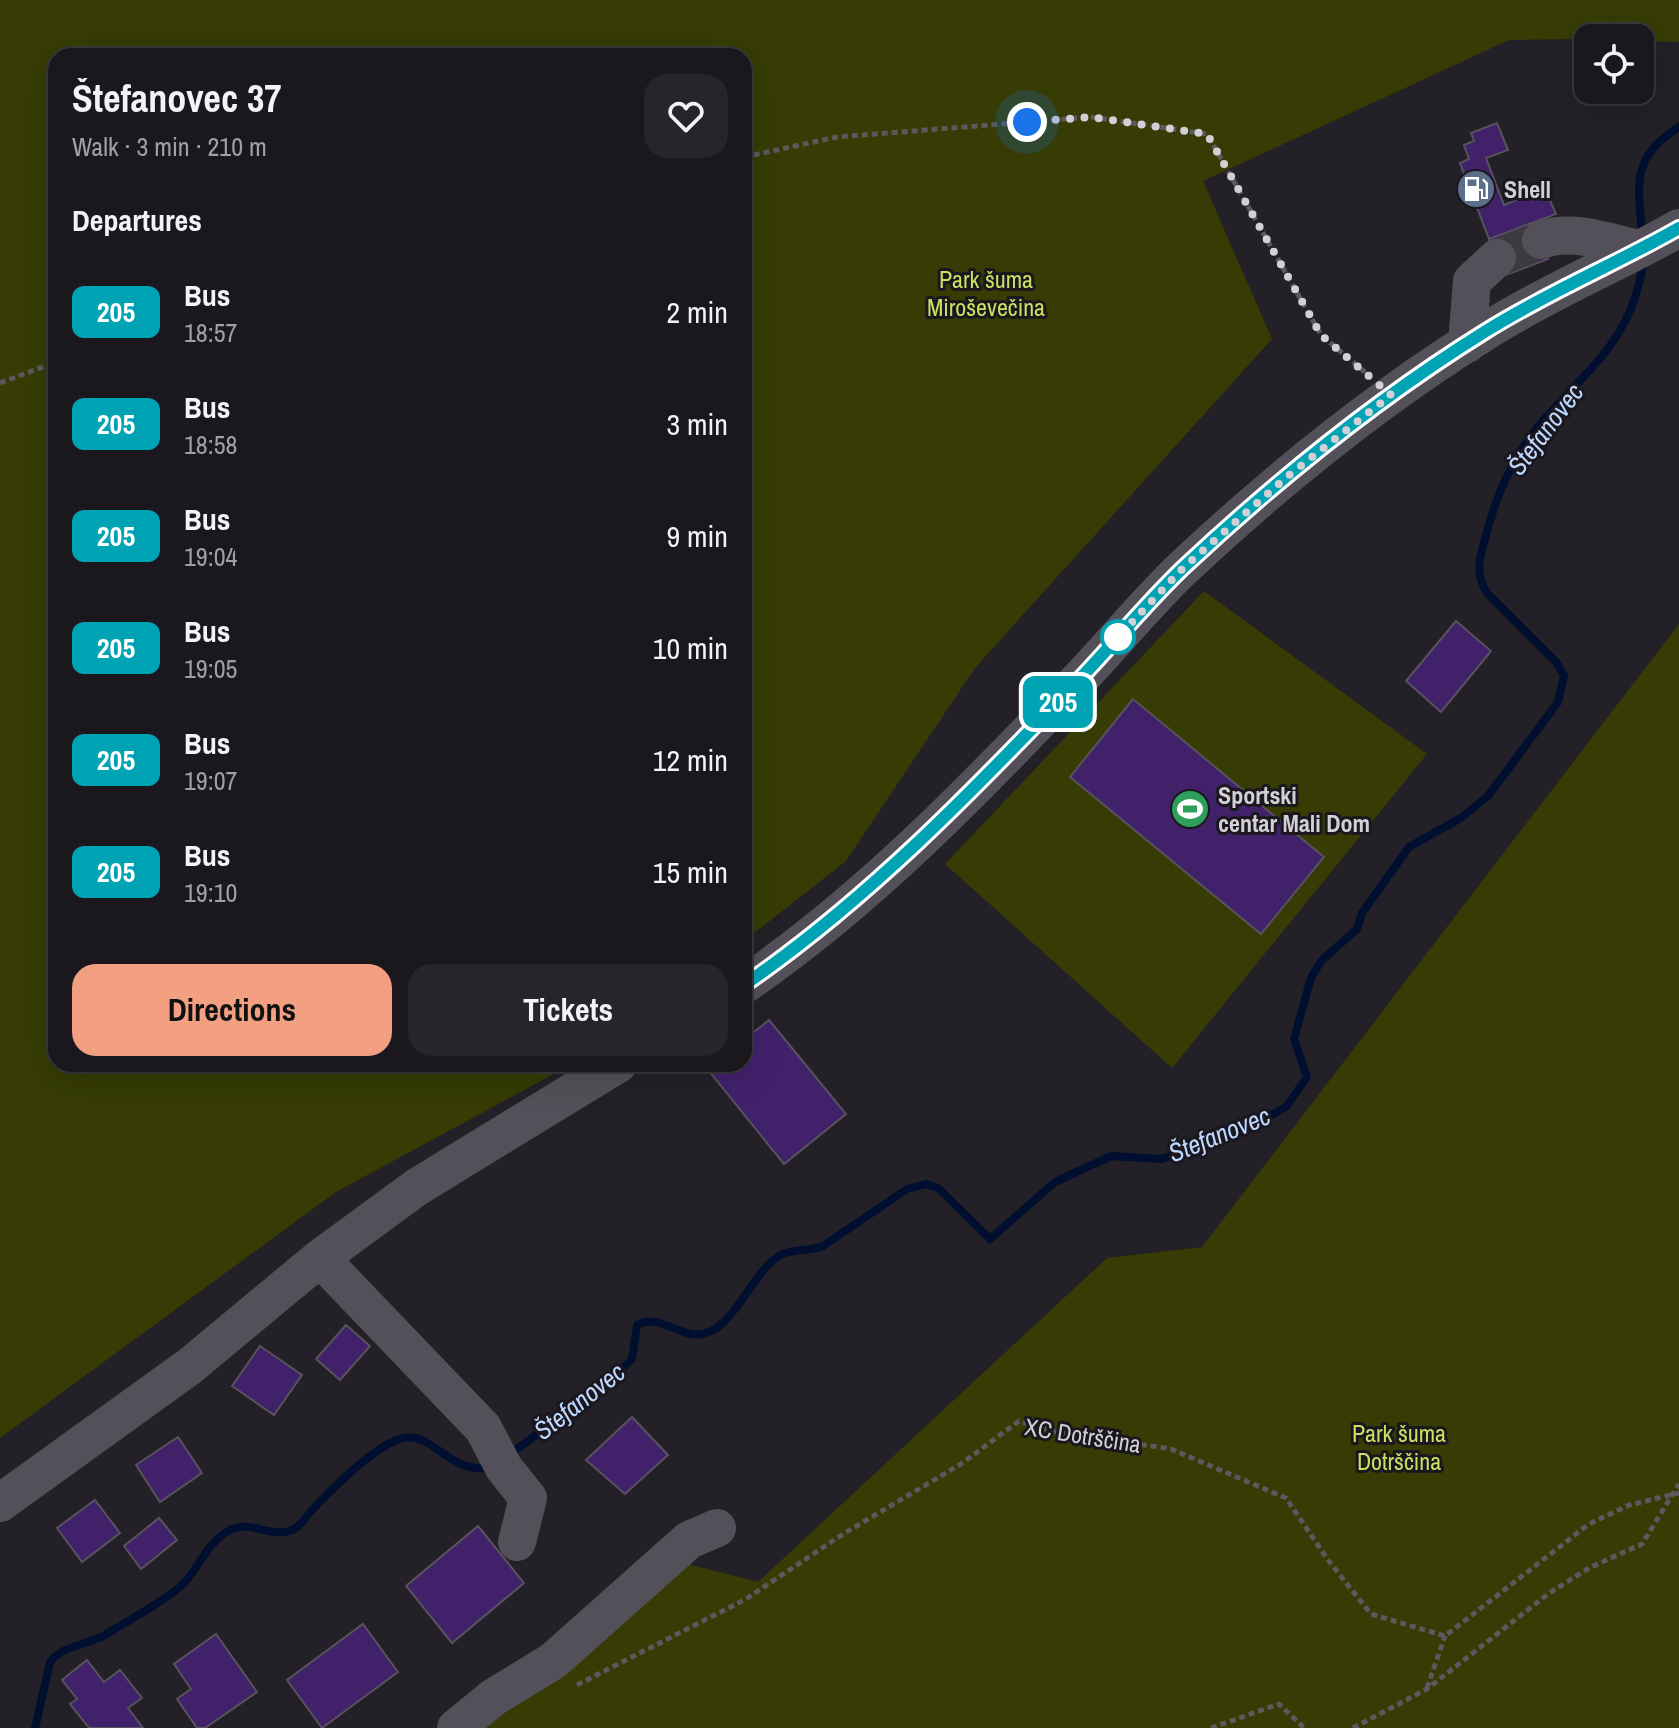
<!DOCTYPE html>
<meta charset="utf-8">
<style>
:root{--surface:#1a181d;--page:#27252a;--text:#f1f3f6;--muted:#9fa0a4;--line:#38373b;--accent:#f2a081}
body{margin:0;font-family:"Archivo Narrow",sans-serif;background:var(--page);color:var(--text);height:100vh;display:flex;flex-direction:column;font-size:30px;white-space:nowrap}
*{box-sizing:border-box;margin:0}
p{font-size:26px;color:var(--muted)}
.icon{flex:none;width:44px;height:44px;fill:none;stroke:currentColor;stroke-width:2;stroke-linecap:round;stroke-linejoin:round}
.map{position:relative;flex:1;overflow:hidden}
.sheet{position:absolute;left:48px;top:48px;width:704px;height:1024px;display:flex;flex-direction:column;background:var(--surface);border-radius:24px;box-shadow:0 8px 32px #0002,0 0 0 2px var(--line)}
.sheet>*{flex:none}
.badge{padding:0 16px;border-radius:12px;font-size:28px;line-height:52px}
.tools{position:absolute;left:1574px;top:24px;display:grid;gap:16px}
.tools a{display:grid;place-items:center;width:80px;height:80px;border-radius:16px;background:var(--surface);box-shadow:0 8px 32px #0002,0 0 0 2px var(--line);font-size:40px}
.you{position:absolute;width:40px;height:40px;margin:-20px;border:6px solid #fff;border-radius:50%;background:#1a73e8;box-shadow:0 0 0 12px #1a73e833}
.map>.badge{position:absolute;translate:-50% -50%;box-shadow:0 0 0 4px #fff}
h2{padding:0 24px;font-size:30px;line-height:72px}
.round{display:grid;place-items:center;flex:none;width:84px;height:84px;border-radius:24px;background:var(--page)}
.summary{display:flex;align-items:center;justify-content:space-between;height:136px;padding:0 24px}
h1{font-size:38px;font-weight:800;line-height:60px}
.primary-button{display:flex;gap:16px;margin-top:auto;padding:16px 24px}
.primary-button a{flex:1;height:92px;border-radius:24px;background:var(--accent);color:#111;font-size:32px;font-weight:800;line-height:92px;text-align:center}
.primary-button a+a{background:var(--page);color:var(--text)}
ul{padding:0;list-style:none}
li{display:flex;align-items:center;gap:24px;height:112px;padding:0 24px}
li div{flex:1}
li b{display:block;font-size:30px}
li em{font-style:normal}
li .badge{min-width:88px;font-weight:700;text-align:center}
.map>svg:first-child{display:block}
</style>
<div class="map">
<svg width="1679" height="1728" viewBox="0 0 1679 1728">
<rect width="100%" height="100%" fill="#232027"/>
<path fill="#363c04" d="M0,0H1679V42L1640,41V38L1509,40L1203,181L1272,339L975,668L846,861L744,941V56H56V1064H572L336,1192L0,1438Z
M1204,591L1427,754L1172,1068L945,864Z
M1679,624V1728H437L657,1556L758,1582L1107,1258L1202,1247Z"/>
<g fill="none" stroke-linecap="round" stroke-linejoin="round">
<path stroke="#000f30" stroke-width="8" d="M1642,236C1639,186 1629,158 1679,127
M509,1455L612,1379L632,1359L637,1325C659,1312 680,1339 703,1334C733,1328 752,1275 776,1258C790,1248 807,1252 823,1246L907,1189L926,1184L938,1188L990,1239L1055,1182L1111,1156L1162,1159L1268,1117L1287,1106L1307,1077L1294,1039L1311,978L1321,961L1357,929L1362,913L1409,847L1461,818L1488,796L1558,702L1564,676L1557,663L1487,593C1474,572 1480,557 1486,535C1495,501 1508,468 1528,440C1564,389 1618,357 1636,294C1639,282 1644,270 1643,258
M35,1728L50,1662C62,1646 86,1645 103,1636C127,1622 153,1607 175,1591C198,1575 204,1542 232,1529C253,1520 277,1542 297,1527C303,1523 307,1515 313,1509C333,1488 375,1445 403,1438C433,1431 449,1476 491,1467"/>
</g>
<path fill="#42216b" stroke="#56535c" stroke-width="2" d="M1497,123L1508,150L1486,158L1504,205L1545,189L1556,214L1489,239L1460,163L1469,159L1464,145L1474,141L1471,133Z
M1534,222L1548,259L1503,276L1489,239Z
M1456,621L1491,651L1441,712L1406,681Z
M1133,699L1324,857L1261,934L1070,777Z
M769,1020L846,1114L784,1164L708,1070L715,1064H744V1040Z
M346,1325L370,1346L340,1380L316,1359Z
M260,1346L302,1375L274,1415L232,1386Z
M632,1417L668,1455L625,1494L586,1460Z
M178,1437L202,1473L160,1502L136,1465Z
M95,1500L120,1533L82,1562L57,1528Z
M159,1518L177,1540L141,1569L124,1546Z
M478,1526L524,1583L452,1643L406,1586Z
M363,1624L398,1672L322,1728L287,1680Z
M216,1634L257,1692L205,1728H197L177,1699L191,1689L174,1664Z
M87,1660L104,1682L120,1670L142,1698L128,1708L143,1728H89L70,1704L77,1699L62,1680Z"/>
<g fill="none" stroke-linecap="round" stroke-linejoin="round">
<path stroke="#3d3a41" stroke-width="38" stroke-dasharray="38 19" stroke-linecap="butt" d="M1497,258L1541,240"/>
<path stroke="#5b585e" stroke-width="5" stroke-dasharray="6 4" stroke-linecap="butt" d="M744,157L837,137L1091,117L1207,134L1321,335L1366,373
M0,383L56,362
M577,1685L746,1599L843,1534L961,1464L1019,1421L1057,1432L1171,1449L1286,1498L1328,1560L1371,1614L1445,1636L1589,1524L1629,1505L1679,1493
M1427,1688L1445,1636
M1211,1728L1279,1704L1304,1728
M1353,1728L1427,1689L1548,1594L1589,1568L1642,1544L1679,1484"/>
<path stroke="#545059" stroke-width="38" d="M1541,240C1573,229 1605,241 1638,249
M1467,344L1472,281L1497,258
M744,985C866,901 970,794 1072,687C1110,648 1145,604 1184,567C1277,480 1378,398 1486,331C1548,292 1616,264 1679,228
M320,1258L483,1428L504,1468L528,1498L517,1542
M0,1503L190,1366L320,1258L417,1187L618,1064
M456,1728L494,1697L553,1661L689,1540L717,1528"/>
</g>
<g fill="none" stroke-linecap="round" stroke-linejoin="round">
<g stroke="#fff" stroke-width="18">
<path id="line" d="M744,985C866,901 970,794 1072,687C1110,648 1145,604 1184,567C1277,480 1378,398 1486,331C1548,292 1616,264 1679,228"/>
</g>
<use href="#line" stroke="#00a3b4" stroke-width="12"/>
<path stroke="#d3d0d5" stroke-width="8" stroke-dasharray="0 14.4" d="M1027,122L1091,117L1207,134L1321,335L1391,395L1288,476L1183,568L1118,637"/>
</g>
<defs>
<g id="fuel-disc" transform="scale(2)"><circle r="9.5" fill="#5c6f8a" stroke="#1a171e"/><path d="M-5.5-6h7V0h2V4h1.3V-2.5L3-4.5l.8-.8L6-3V5H2.5V1h-1V6h-7ZM-4.2-4.7v3.2H.2V-4.7Z" fill="#fff"/></g>
<g id="stadium-disc" transform="scale(2)"><circle r="9.5" fill="#2e9e5b" stroke="#1a171e"/><path d="M0-5a6.5 5 0 1 0 0 10a6.5 5 0 1 0 0-10ZM-3.5-1.8h7v3.6h-7Z" fill="#fff"/></g>
</defs>
<g fill-rule="evenodd">
<use href="#fuel-disc" x="1476" y="189"/>
<use href="#stadium-disc" x="1190" y="809"/>
</g>
<circle fill="#fff" stroke="#00a3b4" stroke-width="4" cx="1118" cy="637" r="16"/>
<g text-anchor="middle" dominant-baseline="central" stroke-width="6" stroke-linejoin="round" paint-order="stroke">
<g font-size="24" font-weight="bold" fill="#d3d0d5" stroke="#1a171e" text-anchor="start">
<text x="1504" y="189">Shell</text>
<text x="1218" y="795">Sportski<tspan x="1218" dy="28">centar Mali Dom</tspan></text>
</g>
<g font-size="24" fill="#cddf60" stroke="#1a171e">
<text x="986" y="279">Park šuma<tspan x="986" dy="28">Miroševečina</tspan></text>
<text x="1399" y="1433">Park šuma<tspan x="1399" dy="28">Dotrščina</tspan></text>
</g>
<g font-size="24" fill="#d3d0d5" stroke="#1a171e">
<text transform="translate(1083 1435) rotate(9)">XC Dotrščina</text>
</g>
<g font-size="26" font-style="italic" fill="#bdd8ff" stroke="#1a171e">
<text transform="translate(1545 429) rotate(-53)">Štefanovec</text>
<text transform="translate(1219 1134) rotate(-22)">Štefanovec</text>
<text transform="translate(579 1401) rotate(-38)">Štefanovec</text>
</g>
</g>
</svg>
<div class="tools">
<a><svg class="icon" aria-label="locate" viewBox="0 0 24 24"><circle cx="12" cy="12" r="6"/><path d="M12 2v4M12 18v4M2 12h4M18 12h4"/></svg></a>
</div>
<div class="you" style="left:1027px;top:122px"></div>
<b class="badge" style="left:1058px;top:702px;background:#00a3b4;color:#fff">205</b>
<section class="sheet">
<div class="summary"><div><h1>Štefanovec 37</h1><p>Walk · 3 min · 210 m</p></div><a class="round"><svg class="icon" aria-label="heart" viewBox="0 0 24 24"><path d="M12 20l-8-8c-3-5 5-10 8-4 3-6 11-1 8 4z"/></svg></a></div>
<h2>Departures</h2>
<ul>
<li><span class="badge" style="background:#00a3b4;color:#fff">205</span><div><b>Bus</b><p>18:57</p></div><em>2 min</em></li>
<li><span class="badge" style="background:#00a3b4;color:#fff">205</span><div><b>Bus</b><p>18:58</p></div><em>3 min</em></li>
<li><span class="badge" style="background:#00a3b4;color:#fff">205</span><div><b>Bus</b><p>19:04</p></div><em>9 min</em></li>
<li><span class="badge" style="background:#00a3b4;color:#fff">205</span><div><b>Bus</b><p>19:05</p></div><em>10 min</em></li>
<li><span class="badge" style="background:#00a3b4;color:#fff">205</span><div><b>Bus</b><p>19:07</p></div><em>12 min</em></li>
<li><span class="badge" style="background:#00a3b4;color:#fff">205</span><div><b>Bus</b><p>19:10</p></div><em>15 min</em></li>
</ul>
<div class="primary-button"><a>Directions</a><a>Tickets</a></div>
</section>
</div>
